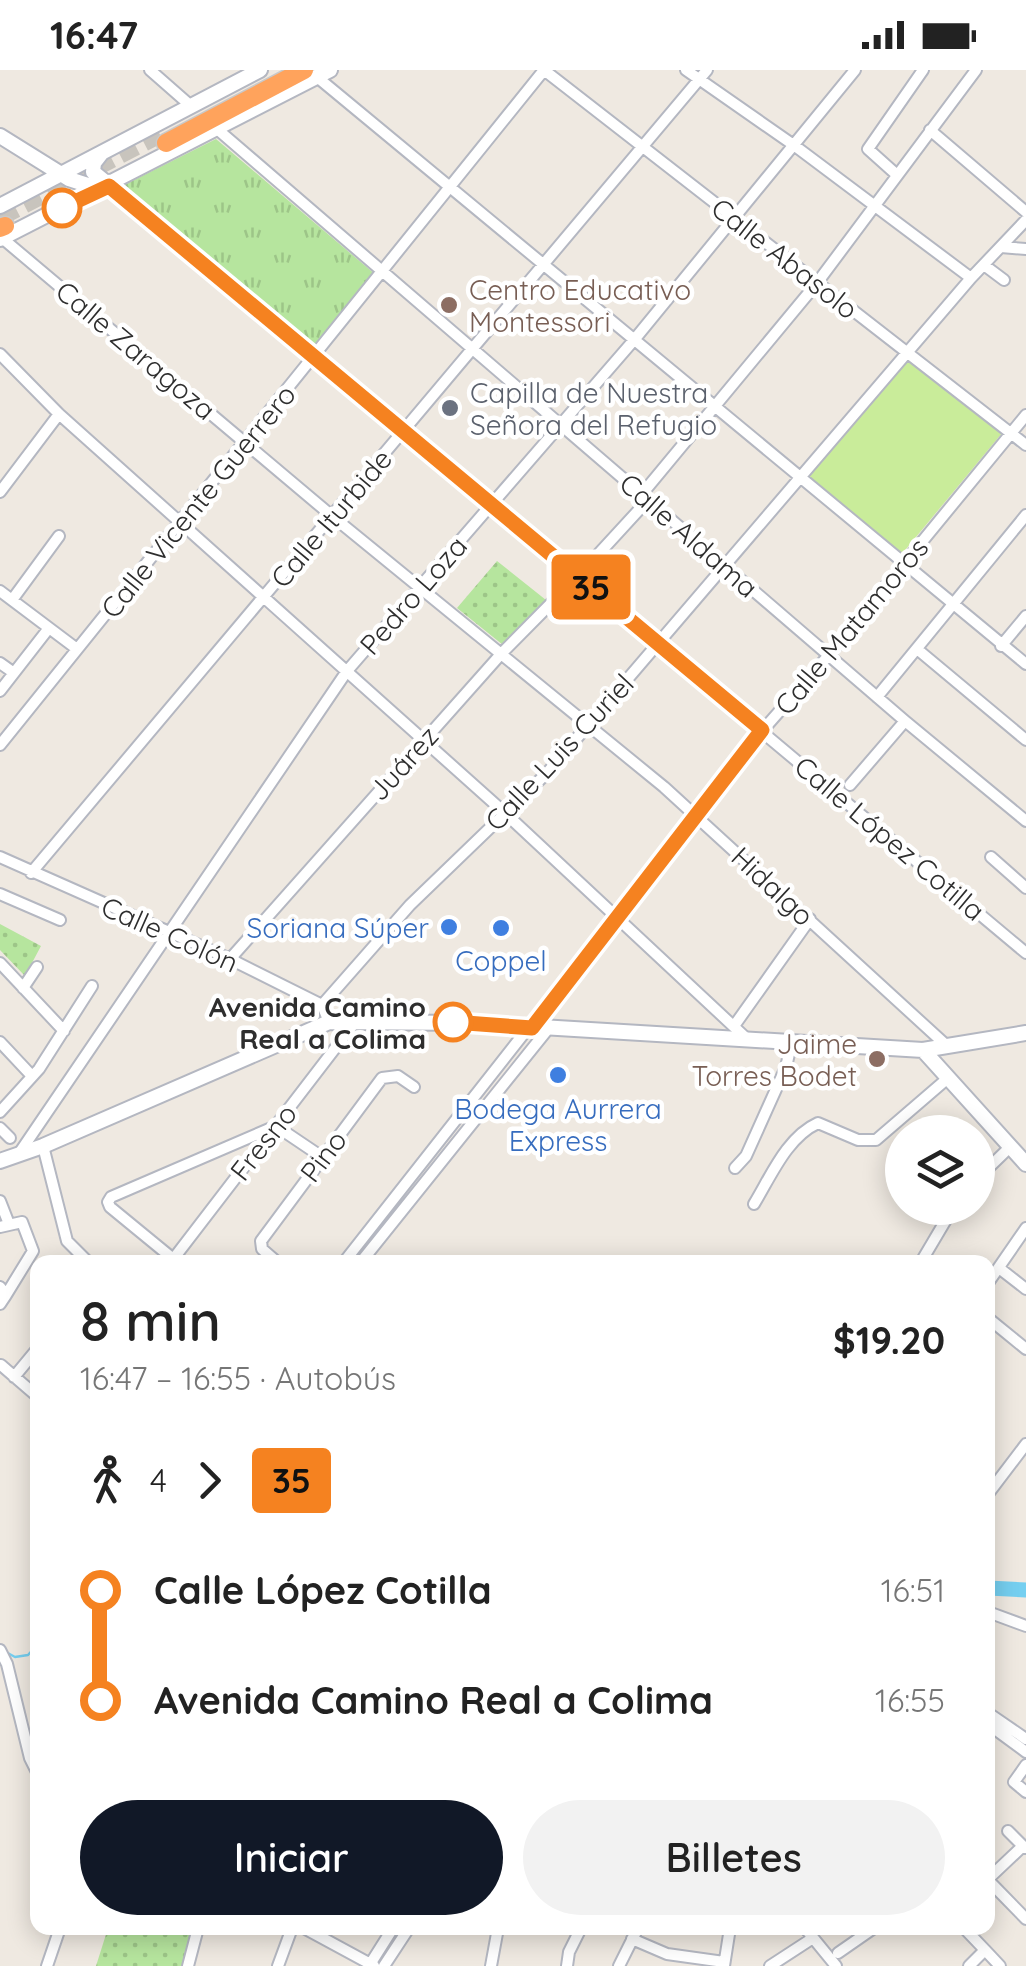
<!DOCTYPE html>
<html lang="es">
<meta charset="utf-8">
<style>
:root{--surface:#fff;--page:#f2f2f2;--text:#222;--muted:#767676;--accent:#111827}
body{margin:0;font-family:Quicksand,sans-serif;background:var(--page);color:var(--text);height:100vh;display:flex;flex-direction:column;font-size:38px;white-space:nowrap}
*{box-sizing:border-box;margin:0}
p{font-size:32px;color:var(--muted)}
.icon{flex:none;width:55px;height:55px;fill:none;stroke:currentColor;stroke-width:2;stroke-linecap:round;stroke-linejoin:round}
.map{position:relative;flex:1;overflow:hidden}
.side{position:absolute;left:30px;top:1185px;width:965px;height:680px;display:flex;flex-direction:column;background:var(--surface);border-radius:20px;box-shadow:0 5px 25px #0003}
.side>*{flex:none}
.badge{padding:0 20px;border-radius:8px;font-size:35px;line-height:65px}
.controls{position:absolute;left:885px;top:1045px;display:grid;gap:20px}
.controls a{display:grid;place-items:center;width:110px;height:110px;border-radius:50%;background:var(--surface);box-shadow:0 5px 25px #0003;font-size:50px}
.map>.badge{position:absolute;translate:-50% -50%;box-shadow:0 0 0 5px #fff}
.legs{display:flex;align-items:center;gap:15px;height:110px;padding:0 50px;font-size:32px}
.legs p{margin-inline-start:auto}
.headline{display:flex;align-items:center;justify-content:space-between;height:170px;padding:0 50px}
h1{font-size:55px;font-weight:600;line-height:75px}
.primary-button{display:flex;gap:20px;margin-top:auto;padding:20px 50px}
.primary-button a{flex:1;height:115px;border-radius:60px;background:var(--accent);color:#fff;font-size:40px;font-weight:600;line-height:115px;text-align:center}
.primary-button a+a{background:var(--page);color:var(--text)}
ul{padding:0 50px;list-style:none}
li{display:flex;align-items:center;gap:35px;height:110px;font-size:38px}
li i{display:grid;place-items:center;width:15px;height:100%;margin:0 12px;background:currentColor}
li i::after{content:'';width:25px;height:25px;margin:-12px;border:8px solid;border-radius:50%;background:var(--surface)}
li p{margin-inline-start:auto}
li:first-child i{background:linear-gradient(#0000 50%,currentColor 0)}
li:last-child i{background:linear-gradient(currentColor 50%,#0000 0)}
.status{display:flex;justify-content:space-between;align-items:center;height:70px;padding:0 50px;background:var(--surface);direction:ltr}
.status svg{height:28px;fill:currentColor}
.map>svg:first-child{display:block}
</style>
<div class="status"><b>16:47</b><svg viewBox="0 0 49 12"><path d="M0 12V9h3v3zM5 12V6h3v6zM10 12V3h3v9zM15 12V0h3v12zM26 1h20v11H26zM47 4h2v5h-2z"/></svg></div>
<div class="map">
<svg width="1026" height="1896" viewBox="0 0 1026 1896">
<defs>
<pattern id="grass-tufts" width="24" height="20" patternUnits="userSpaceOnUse" patternTransform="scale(2.5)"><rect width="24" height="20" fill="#b6e59e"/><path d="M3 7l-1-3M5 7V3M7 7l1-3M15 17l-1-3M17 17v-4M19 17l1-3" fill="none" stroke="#9dc588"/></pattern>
<pattern id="park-dots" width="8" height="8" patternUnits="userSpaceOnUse" patternTransform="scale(2.5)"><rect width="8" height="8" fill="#b6e59e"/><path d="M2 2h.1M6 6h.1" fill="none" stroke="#9dc588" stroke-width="1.8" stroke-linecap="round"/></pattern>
</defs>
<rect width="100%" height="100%" fill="#efe9e1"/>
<path fill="url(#grass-tufts)" d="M216,69L376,205L314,280L120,117Z"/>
<path fill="url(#park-dots)" d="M497,491L546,530L503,575L457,538Z
M0,854L41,876L25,906L0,880Z
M108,1858H191L183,1896H96Z"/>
<path fill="#c9ec9a" d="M909,289L1003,362L901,485L806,406Z"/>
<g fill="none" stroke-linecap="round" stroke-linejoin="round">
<path stroke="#75cff0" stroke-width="2.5" d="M4,1581L15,1587L28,1585L38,1574"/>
<path stroke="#75cff0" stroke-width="15" d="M988,1518L1026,1520"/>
<path stroke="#c8c4bd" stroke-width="18" stroke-dasharray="18 9" stroke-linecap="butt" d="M0,147L162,63"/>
<g stroke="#b4b7c1" stroke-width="14">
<path id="street" d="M150,0L191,36
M544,0L1026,375
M686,0L795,76L971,208
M317,7L1026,594
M217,59L905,651L1026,751
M930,60L1026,142
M897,105L868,79L923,0
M109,115L1026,883
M2,168L332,446L664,717L947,976
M1001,177L1026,179
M984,195L1004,210
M0,284L59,344L505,743L746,968
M0,422L59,344
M642,424L817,213L976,0
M0,521L77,579
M12,530L59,466
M1001,576L1026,546
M917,579L1026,670
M0,593L14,603
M0,621L49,558
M877,627L1026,445
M0,675L544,0
M850,715L905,651
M0,787L230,889L322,935L329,952
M991,787L1026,818
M31,803L707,0
M0,824L60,850
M230,889L501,584L581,503L648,430
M0,893L64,961
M23,918L37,897
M322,935L410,835L547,703L971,208L1026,150
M734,956L810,849
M0,972L32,1006
M0,1042L39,999L92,916
M0,1058L10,1068
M43,1076L67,1171L88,1192
M18,1085L347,601L634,270L855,0
M735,1098L746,1086L786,997L792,971
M978,1108L1010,1077
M0,1131L9,1154
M754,1134C771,1106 787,1067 818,1053L858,1070H876L948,1008
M0,1157L22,1152L33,1181L6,1225
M171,1192L356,951
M177,1192L110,1137L108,1132L111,1127L276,1056L322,1087
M277,1192L262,1179L261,1171L382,1008L398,1006L414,1017
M344,1192L762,661L829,585L1026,345
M361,1192L548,959
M921,1192L953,1138
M999,1198L1026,1219
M988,1213L1026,1158
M0,1217L6,1225L0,1234
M988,1248L1026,1279
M1,1295L38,1327
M14,1307L38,1278
M988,1424L1026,1374
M988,1542L1026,1556
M0,1580L7,1594L30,1688L38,1704
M988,1643L1026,1669
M988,1654L1026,1682
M1026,1695L1014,1712L1026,1722
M1008,1761L1025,1778
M988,1809L1023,1776
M988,1810L1026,1849
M304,1858L374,1896
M805,1858L836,1896
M964,1858L985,1880
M632,1869L667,1884L724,1892
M838,1883L874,1858
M47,1896L60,1858
M188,1896L198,1858
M278,1896L292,1858
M369,1896L393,1858
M384,1896L409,1858
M491,1896L498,1858
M567,1896L569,1882L581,1858
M619,1896L638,1858
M724,1896L730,1858
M770,1896L813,1868
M969,1896L985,1880L1000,1896"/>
</g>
<g stroke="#b4b7c1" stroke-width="18">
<path id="secondary" d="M0,66L69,109L100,119
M101,84L94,93L93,102L109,115
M0,136L260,0
M0,169L330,0
M923,980L1026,1094
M0,1091L43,1076L329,952L475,953L923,980L1026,963"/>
</g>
<g stroke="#c9c9c9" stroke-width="21">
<path id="highway" d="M166,73L304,0
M0,158L5,156"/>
</g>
<use href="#street" stroke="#fff" stroke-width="10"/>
<use href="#secondary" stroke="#fff" stroke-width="14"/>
<use href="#highway" stroke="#ffa35c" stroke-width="18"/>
</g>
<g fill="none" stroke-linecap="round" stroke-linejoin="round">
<g stroke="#fff" stroke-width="22">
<path id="line-1" d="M62,138L109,116L762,660L532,958L453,952"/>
</g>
<use href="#line-1" stroke="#f58220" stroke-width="15"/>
</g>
<g fill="#fff" stroke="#f58220" stroke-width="5">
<circle cx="62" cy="138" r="18"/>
<circle cx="453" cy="952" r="18"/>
</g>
<g fill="#8d6e63" stroke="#fff" stroke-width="4">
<circle cx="449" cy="235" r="10"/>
<circle cx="877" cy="989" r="10"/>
</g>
<circle fill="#6b7280" stroke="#fff" stroke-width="4" cx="450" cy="338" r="10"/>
<g fill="#3f7fe0" stroke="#fff" stroke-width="4">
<circle cx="449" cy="857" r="10"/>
<circle cx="501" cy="858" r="10"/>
<circle cx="558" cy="1005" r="10"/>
</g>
<g text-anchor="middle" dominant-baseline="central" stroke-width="9" stroke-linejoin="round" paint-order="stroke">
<g font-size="28" fill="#2e2e2e" stroke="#fff">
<text transform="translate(785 188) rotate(38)">Calle Abasolo</text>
<text transform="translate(136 280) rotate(40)">Calle Zaragoza</text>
<text transform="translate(198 431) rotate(-51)">Calle Vicente Guerrero</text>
<text transform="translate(331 448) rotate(-50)">Calle Iturbide</text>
<text transform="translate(689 465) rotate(41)">Calle Aldama</text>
<text transform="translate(413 525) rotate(-49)">Pedro Loza</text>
<text transform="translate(851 556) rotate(-50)">Calle Matamoros</text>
<text transform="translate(559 682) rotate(-47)">Calle Luis Curiel</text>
<text transform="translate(403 693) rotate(-48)">Juárez</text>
<text transform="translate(890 768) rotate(40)">Calle López Cotilla</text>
<text transform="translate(773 816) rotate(43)">Hidalgo</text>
<text transform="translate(170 864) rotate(24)">Calle Colón</text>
<text transform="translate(263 1072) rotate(-52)">Fresno</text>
<text transform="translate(323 1086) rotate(-53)">Pino</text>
</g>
<g font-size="28" fill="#785e54" stroke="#fff" text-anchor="start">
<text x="469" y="219">Centro Educativo<tspan x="469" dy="32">Montessori</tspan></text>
<text x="857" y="973" text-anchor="end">Jaime<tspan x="857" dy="32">Torres Bodet</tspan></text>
</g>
<g font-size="28" fill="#5b616d" stroke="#fff" text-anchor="start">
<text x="470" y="322">Capilla de Nuestra<tspan x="470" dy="32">Señora del Refugio</tspan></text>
</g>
<g font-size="28" fill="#366cbe" stroke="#fff">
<text x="429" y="857" text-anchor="end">Soriana Súper</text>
<text x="501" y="890">Coppel</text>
<text x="558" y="1038">Bodega Aurrera<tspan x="558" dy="32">Express</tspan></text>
</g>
<g font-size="28" font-weight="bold" fill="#2e2e2e" stroke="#fff" text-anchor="end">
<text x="426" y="936">Avenida Camino<tspan x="426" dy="32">Real a Colima</tspan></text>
</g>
</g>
</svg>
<div class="controls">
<a><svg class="icon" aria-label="layers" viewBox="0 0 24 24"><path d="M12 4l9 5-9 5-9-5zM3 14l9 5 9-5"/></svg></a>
</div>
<b class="badge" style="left:591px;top:517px;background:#f58220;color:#111">35</b>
<section class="side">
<div class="headline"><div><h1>8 min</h1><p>16:47 – 16:55 · Autobús</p></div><b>$19.20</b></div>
<div class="legs"><svg class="icon" aria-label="walk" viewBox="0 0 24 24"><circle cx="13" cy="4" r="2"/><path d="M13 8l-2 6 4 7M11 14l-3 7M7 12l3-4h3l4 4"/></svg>4<svg class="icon" aria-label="forward" viewBox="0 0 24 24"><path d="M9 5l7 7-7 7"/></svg><b class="badge" style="background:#f58220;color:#111">35</b></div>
<ul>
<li><i style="color:#f58220"></i><b>Calle López Cotilla</b><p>16:51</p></li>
<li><i style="color:#f58220"></i><b>Avenida Camino Real a Colima</b><p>16:55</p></li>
</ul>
<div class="primary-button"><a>Iniciar</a><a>Billetes</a></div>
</section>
</div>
